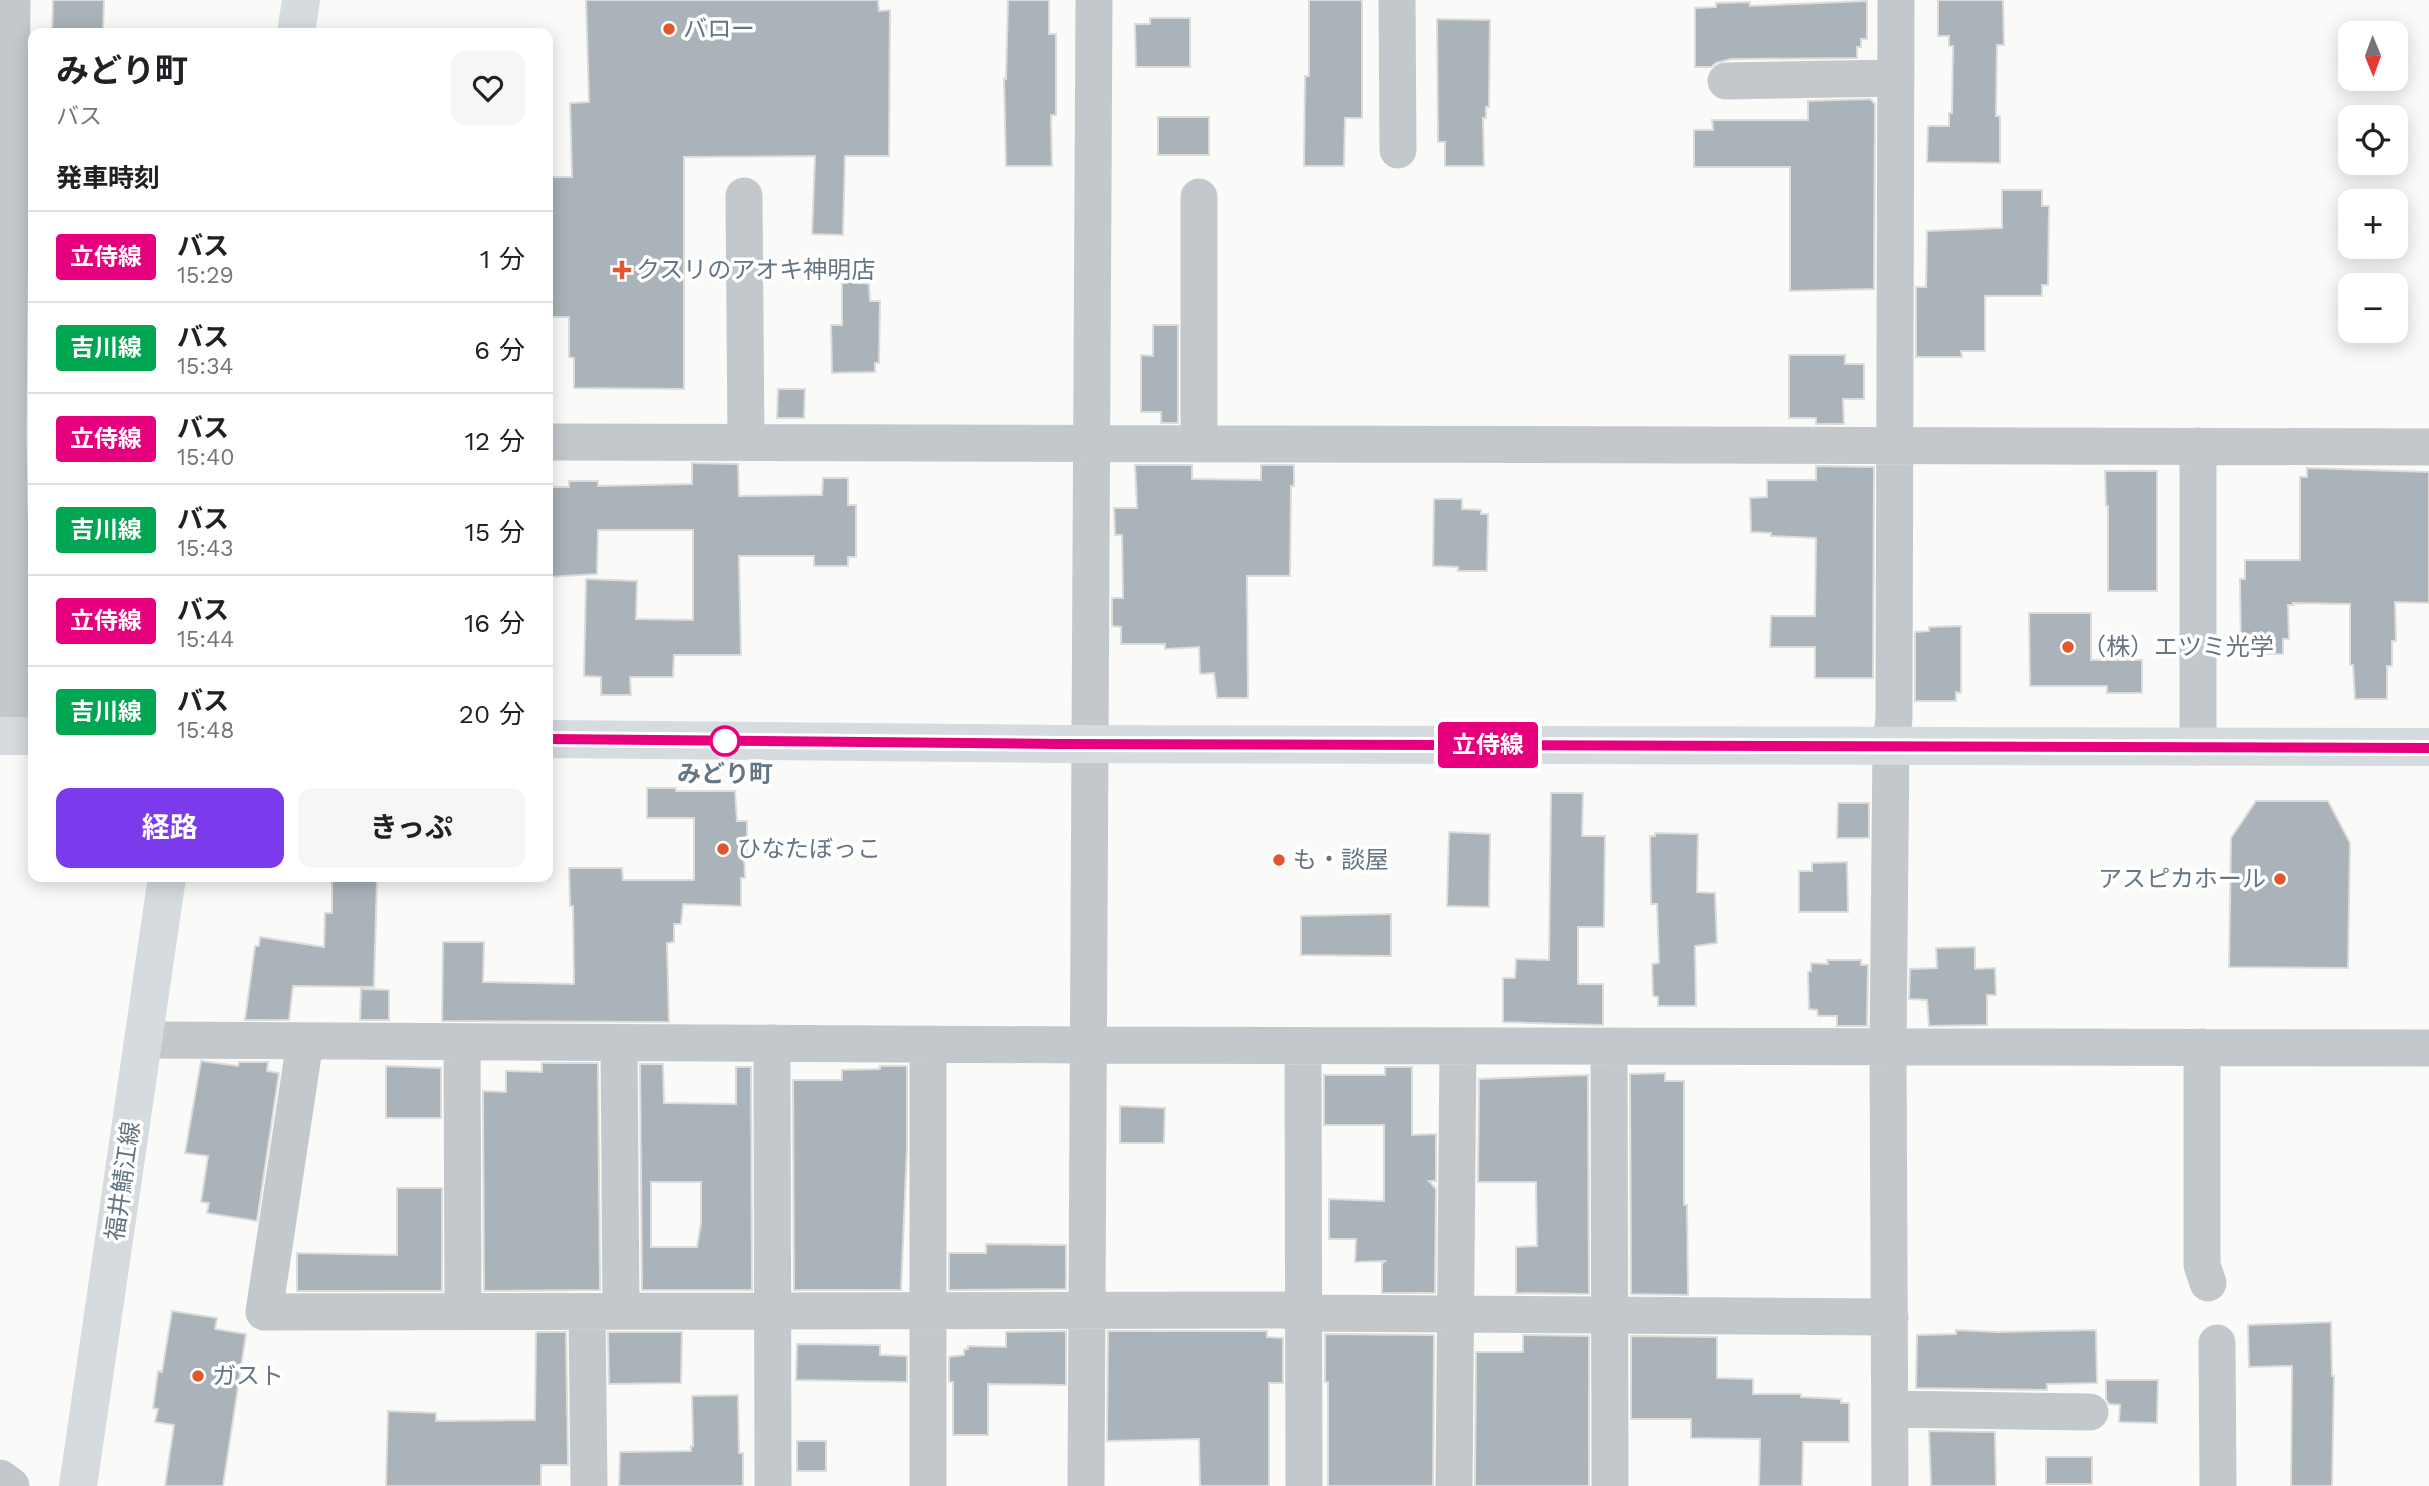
<!DOCTYPE html>
<html lang="ja">
<meta charset="utf-8">
<style>
:root{--surface:#fff;--page:#f6f6f6;--text:#202124;--muted:#757577;--line:#e0e0e0;--accent:#7c3aed}
body{margin:0;font-family:"Work Sans","Noto Sans JP",sans-serif;background:var(--page);color:var(--text);height:100vh;display:flex;flex-direction:column;font-size:26px;white-space:nowrap}
*{box-sizing:border-box;margin:0}
p{font-size:23px;color:var(--muted)}
.icon{flex:none;width:38px;height:38px;fill:none;stroke:currentColor;stroke-width:2;stroke-linecap:round;stroke-linejoin:round}
.map{position:relative;flex:1;overflow:hidden}
.sheet{position:absolute;left:28px;top:28px;width:525px;height:854px;display:flex;flex-direction:column;background:var(--surface);border-radius:14px;box-shadow:0 4px 18px #0003}
.sheet>*{flex:none}
.badge{padding:0 14px;border-radius:5px;font-size:24px;line-height:46px}
.needle{width:46px;rotate:179deg}
.fabs{position:absolute;left:2338px;top:21px;display:grid;gap:14px}
.fabs a{display:grid;place-items:center;width:70px;height:70px;border-radius:14px;background:var(--surface);box-shadow:0 4px 18px #0003;font-size:35px}
.map>.badge{position:absolute;translate:-50% -50%;box-shadow:0 0 0 4px #fff}
h2{padding:0 28px;font-size:26px;line-height:63px}
.round{display:grid;place-items:center;flex:none;width:74px;height:74px;border-radius:14px;background:var(--page)}
.overview{display:flex;align-items:center;justify-content:space-between;height:119px;padding:0 28px}
h1{font-size:33px;font-weight:700;line-height:52px}
.action{display:flex;gap:14px;margin-top:auto;padding:14px 28px}
.action a{flex:1;height:80px;border-radius:14px;background:var(--accent);color:#fff;font-size:28px;font-weight:700;line-height:80px;text-align:center}
.action a+a{background:var(--page);color:var(--text)}
ul{padding:0;list-style:none}
li{display:flex;align-items:center;gap:21px;height:91px;padding:0 28px;border-top:2px solid var(--line)}
li div{flex:1}
li b{display:block;font-size:26px}
li em{font-style:normal}
li .badge{min-width:77px;font-weight:700;text-align:center}
.map>svg:first-child{display:block}
</style>
<div class="map">
<svg width="2429" height="1486" viewBox="0 0 2429 1486">
<rect width="100%" height="100%" fill="#fafaf8"/>
<path fill="#aab3b9" stroke="#dcdcda" stroke-width="2" fill-rule="evenodd" d="M53,0H104L103,33H52Z
M586,0H878L879,11L890,10L889,156H845L843,235L812,234L815,156L684,157V389L574,388V358L569,357V317H548V177H572L570,103L589,102Z
M1008,0H1049V34H1056V115H1051L1052,166H1006L1004,79H1006Z
M1309,0H1362V118H1345L1344,166H1304L1305,76H1309Z
M1938,0H2003L2004,45H1997L1996,116H2000V163L1927,162L1928,126H1949V113H1952L1953,46H1949V36H1938Z
M1867,1V39H1861V47H1857V58L1731,59L1716,63L1711,67H1695V8L1716,7V3L1750,2V6Z
M1150,18H1190V67H1136L1135,24H1150Z
M1437,19L1490,20L1489,107H1486V118H1483L1484,166H1445V142H1438Z
M1870,99L1875,104L1874,289L1790,291V167H1694V130H1713L1712,120H1808V101Z
M1158,117H1209V155H1158Z
M2002,190H2042V206H2049L2048,285H2042V296H1985V351H1961L1962,357H1916V287H1926L1927,231L2002,228Z
M842,281L869,284L870,301H880L879,363H875V372L832,373L831,325H842Z
M1153,325H1178V423H1161V412H1141V355L1153,356Z
M1789,355H1845V364H1864V399H1843L1844,424H1816V418H1789Z
M778,389H805L804,418H777Z
M692,463L738,464L739,496L822,495L823,478H848V505H856V557H848V566H814V556H739L741,655H674L673,677H630L631,695H601V677L584,676L586,579L637,581L636,619L693,620V530H598L597,574L548,577L550,487H569V481H598V486L692,484Z
M1135,465H1192V479L1261,480V465H1294V486H1291L1290,576H1247L1248,698H1217L1214,673L1200,674L1199,647L1165,649V644H1121V627L1112,626V598H1123L1122,535H1115L1114,508H1137Z
M1816,466L1874,467L1873,678H1815V647H1770L1771,616H1815L1816,538L1771,536V533L1751,532L1750,498L1767,497V480H1816Z
M2307,468L2429,472V603L2395,602L2396,641H2392V666H2387V699H2355L2353,665H2350V604L2293,603V605H2288L2289,639H2283V654H2241L2240,579H2245V560H2300V477H2307Z
M2105,471H2157V591H2108V506H2106Z
M1434,499H1462V509L1481,510V514H1488L1487,571H1458V567L1433,566Z
M2029,613H2091V660H2142V693H2107V686H2030Z
M1961,626V693L1956,692V701H1915V632L1929,631V627Z
M647,788H676V791H735L737,821H747V855H744L745,878H741V906L683,904L681,924H674V942L667,943L669,1022L442,1021L443,942H484L483,982L574,984L573,906H570L569,868H622L623,880H694V818H647Z
M1551,793H1583L1582,836H1605L1604,927H1578V984H1603V1025L1503,1022V978H1515L1516,959L1549,960Z
M2256,801H2328L2350,843L2348,968L2229,967L2231,838Z
M1838,803H1869V838H1837Z
M1449,832L1490,834L1489,907L1447,906Z
M1655,833L1698,834L1697,892L1715,893L1717,943L1695,946L1696,1006H1658V997L1653,996L1652,964L1659,963L1657,904H1651L1650,836H1655Z
M1847,862L1848,912H1799V871H1812V863Z
M332,877H377L374,987L293,986L289,1020H245L255,946H259L260,937L324,947L325,913H332Z
M1391,914V956L1301,955V916Z
M1975,947V969L1995,968L1996,995H1987V1025L1929,1026L1927,1000L1909,999L1910,969L1937,968L1936,948Z
M1827,960H1861V965H1868L1867,1026H1837V1016H1818L1817,1010L1809,1009L1808,972L1811,971V963L1828,964Z
M361,989L389,990V1020H360Z
M201,1061L238,1066L239,1062H268L267,1071L279,1073L257,1221L207,1213L209,1203L201,1202L208,1156L185,1153Z
M542,1063H598L600,1290L484,1291L483,1091L506,1092V1071L542,1072Z
M640,1064H663L664,1103L736,1104V1067H751L752,1290H642ZM651,1182H701V1223L697,1247H651Z
M386,1066L441,1068V1118H386Z
M880,1066H907V1147L901,1290H794L793,1080H842V1070L880,1069Z
M1385,1067H1412V1135L1436,1134V1181H1429L1436,1189L1435,1293H1382V1264L1385,1261L1355,1262L1356,1239H1329V1199L1384,1201V1125H1324V1075H1385Z
M1665,1073V1081H1684V1205H1687L1688,1295L1631,1294L1630,1074Z
M1588,1075L1589,1294L1516,1293V1247L1537,1246L1536,1182H1478L1479,1079Z
M1120,1106L1165,1108L1164,1143H1120Z
M397,1188H442V1291H297V1253L397,1255Z
M986,1244L1066,1245V1289L949,1290V1253H986Z
M172,1311L217,1318L215,1329L246,1334L223,1486H165L174,1425L155,1422L158,1409L153,1408L158,1371L162,1372Z
M2331,1322L2332,1376H2334L2332,1486H2291L2292,1366L2249,1367L2248,1325Z
M1956,1330L1998,1332L2096,1330L2097,1383L2047,1384V1390L1916,1388L1917,1335L1956,1334Z
M1066,1331V1385L988,1384V1435H953V1382H949V1357L964,1355V1350L968,1349V1346L1006,1347V1332Z
M1108,1331H1267V1337L1283,1338V1383H1269V1486H1200L1199,1439L1107,1441Z
M536,1332H566L568,1465H541V1486H386L388,1411L436,1413V1421L535,1420Z
M608,1332H682L681,1383L609,1384Z
M1325,1334L1434,1335L1433,1486H1328V1382H1325Z
M1523,1335L1589,1336V1486H1475L1476,1352H1523Z
M1631,1336L1717,1337V1378L1753,1379V1394H1801V1397L1841,1399V1403H1849V1442H1803L1802,1486H1759L1760,1439L1691,1438V1419H1631Z
M797,1344L880,1345V1355L907,1356V1382L796,1380Z
M2106,1380H2158L2157,1423L2119,1422L2120,1405L2109,1404L2106,1399Z
M738,1395L739,1453H743V1486H619L620,1452L691,1451V1446H693L692,1396Z
M1929,1431L1995,1432L1996,1486H1931Z
M797,1441H826V1471H797Z
M2046,1457H2092V1484H2046Z"/>
<g fill="none" stroke-linecap="round" stroke-linejoin="round">
<path stroke="#c3c8cc" stroke-width="37" d="M12,0L8,434L13,736
M1397,0L1398,150
M1726,81L1896,78
M744,196L746,442
M1199,197V443
M548,442L2429,447
M2198,446V747
M143,1040L1088,1045L2429,1048
M305,1042L264,1312L1284,1310L1303,1313L1890,1317
M462,1042L463,1312
M619,1043L621,1311
M772,1043L773,1486
M1303,1046L1304,1486
M1609,1046L1610,1486
M2202,1047V1265L2208,1283
M587,1312L589,1486
M2217,1343L2218,1486
M1890,1409L2090,1412
M0,1478L11,1486
M928,1486V1044
M1086,1486L1094,0
M1454,1486L1458,1046
M1890,1486L1888,1047L1891,745L1894,718L1896,0"/>
<path stroke="#d6dbdf" stroke-width="38" d="M0,736H33
M78,1486L167,877"/>
<path stroke="#d6dbdf" stroke-width="38" d="M296,33L301,0
M548,739L1059,744L2429,747"/>
</g>
<g fill="none" stroke-linecap="round" stroke-linejoin="round">
<g stroke="#fff" stroke-width="16">
<path id="line" d="M548,739L1059,744L2429,748"/>
</g>
<use href="#line" stroke="#e6007e" stroke-width="10"/>
</g>
<g fill="#e4572e" stroke="#fff" stroke-width="2.5">
<circle cx="669" cy="29" r="7"/>
<path d="M618.5 259.5h7v7h7v7h-7v7h-7v-7h-7v-7h7z"/>
<circle cx="2068" cy="647" r="7"/>
<circle cx="723" cy="849" r="7"/>
<circle cx="1279" cy="860" r="7"/>
<circle cx="2280" cy="879" r="7"/>
<circle cx="198" cy="1376" r="7"/>
</g>
<circle fill="#fff" stroke="#e6007e" stroke-width="3.5" cx="725" cy="741" r="14"/>
<g text-anchor="middle" dominant-baseline="central" stroke-width="7" stroke-linejoin="round" paint-order="stroke">
<g font-size="24" fill="#657683" stroke="#fff" text-anchor="start">
<text x="683" y="29">バロー</text>
<text x="636" y="270">クスリのアオキ神明店</text>
<text x="2082" y="647">（株）エツミ光学</text>
<text x="737" y="849">ひなたぼっこ</text>
<text x="1293" y="860">も・談屋</text>
<text x="2266" y="879" text-anchor="end">アスピカホール</text>
<text x="212" y="1376">ガスト</text>
</g>
<g font-size="24" font-weight="bold" fill="#657683" stroke="#fff">
<text x="725" y="774">みどり町</text>
</g>
<g font-size="24" fill="#657683" stroke="#fff">
<text transform="translate(123 1181) rotate(-82)">福井鯖江線</text>
</g>
</g>
</svg>
<div class="fabs">
<a><svg class="needle" viewBox="-14 -14 28 28"><path d="M0-13l5 13h-10z" fill="#e53935"/><path d="M0 13l5-13h-10z" fill="#757577"/></svg></a>
<a><svg class="icon" aria-label="locate" viewBox="0 0 24 24"><circle cx="12" cy="12" r="6"/><path d="M12 2v4M12 18v4M2 12h4M18 12h4"/></svg></a>
<a>+</a>
<a>−</a>
</div>
<b class="badge" style="left:1488px;top:745px;background:#e6007e;color:#fff">立侍線</b>
<section class="sheet">
<div class="overview"><div><h1>みどり町</h1><p>バス</p></div><a class="round"><svg class="icon" aria-label="heart" viewBox="0 0 24 24"><path d="M12 20l-8-8c-3-5 5-10 8-4 3-6 11-1 8 4z"/></svg></a></div>
<h2>発車時刻</h2>
<ul>
<li><span class="badge" style="background:#e6007e;color:#fff">立侍線</span><div><b>バス</b><p>15:29</p></div><em>1 分</em></li>
<li><span class="badge" style="background:#00a651;color:#fff">吉川線</span><div><b>バス</b><p>15:34</p></div><em>6 分</em></li>
<li><span class="badge" style="background:#e6007e;color:#fff">立侍線</span><div><b>バス</b><p>15:40</p></div><em>12 分</em></li>
<li><span class="badge" style="background:#00a651;color:#fff">吉川線</span><div><b>バス</b><p>15:43</p></div><em>15 分</em></li>
<li><span class="badge" style="background:#e6007e;color:#fff">立侍線</span><div><b>バス</b><p>15:44</p></div><em>16 分</em></li>
<li><span class="badge" style="background:#00a651;color:#fff">吉川線</span><div><b>バス</b><p>15:48</p></div><em>20 分</em></li>
</ul>
<div class="action"><a>経路</a><a>きっぷ</a></div>
</section>
</div>
